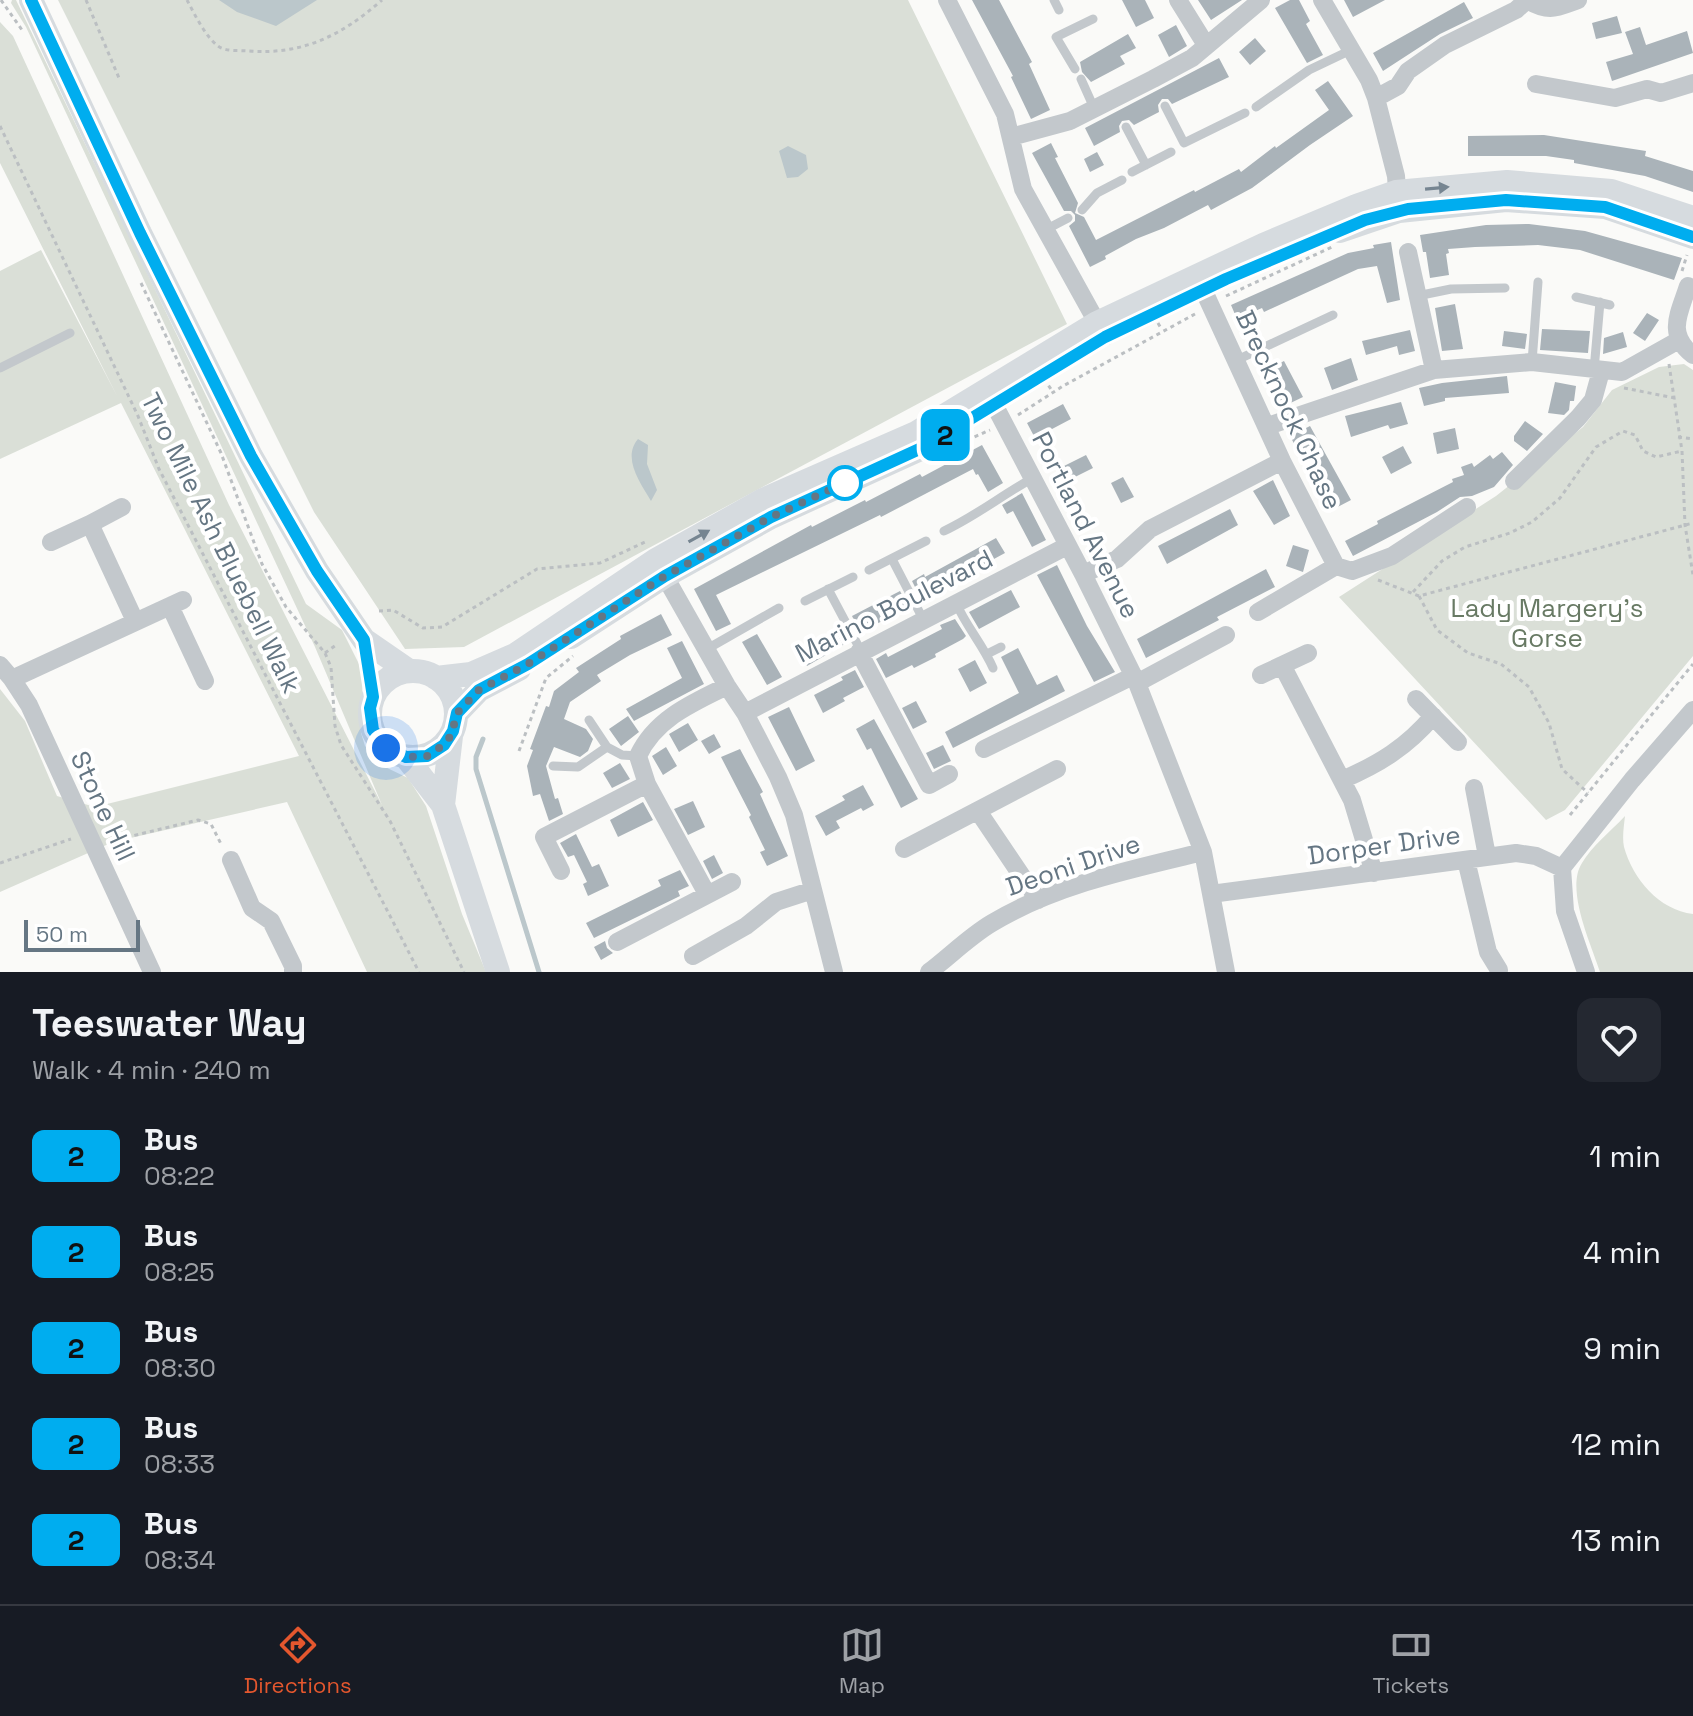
<!DOCTYPE html>
<meta charset="utf-8">
<style>
:root{--surface:#171b24;--page:#242831;--text:#f1f3f6;--muted:#9ea1a6;--line:#363941;--accent:#e4572e}
body{margin:0;font-family:"Space Grotesk",sans-serif;background:var(--page);color:var(--text);height:100vh;display:flex;flex-direction:column;font-size:30px;white-space:nowrap}
*{box-sizing:border-box;margin:0}
p{font-size:26px;color:var(--muted)}
.icon{flex:none;width:44px;height:44px;fill:none;stroke:currentColor;stroke-width:2;stroke-linecap:round;stroke-linejoin:round}
.map{position:relative;height:972px;overflow:hidden}
.sheet{display:flex;flex-direction:column;background:var(--surface);flex:1}
.sheet>*{flex:none}
.badge{padding:0 16px;border-radius:12px;font-size:28px;line-height:52px}
.scale{position:absolute;left:24px;bottom:20px;width:116px;box-sizing:border-box;padding-left:8px;border:4px solid #657683;border-top:0;font-size:22px;line-height:28px;white-space:nowrap;color:#657683;-webkit-text-stroke:6px #fff;paint-order:stroke}
.you{position:absolute;width:40px;height:40px;margin:-20px;border:6px solid #fff;border-radius:50%;background:#1a73e8;box-shadow:0 0 0 12px #1a73e833}
.map>.badge{position:absolute;translate:-50% -50%;box-shadow:0 0 0 4px #fff}
.round{display:grid;place-items:center;flex:none;width:84px;height:84px;border-radius:16px;background:var(--page)}
.summary{display:flex;align-items:center;justify-content:space-between;height:136px;padding:0 32px}
h1{font-size:38px;font-weight:600;line-height:60px}
ul{padding:0;list-style:none}
li{display:flex;align-items:center;gap:24px;height:96px;padding:0 32px}
li div{flex:1}
li b{display:block;font-size:30px}
li em{font-style:normal}
li .badge{min-width:88px;font-weight:700;text-align:center}
.dock{display:flex;justify-content:space-around;align-items:center;height:112px;border-top:2px solid var(--line);background:var(--surface);font-size:22px;color:var(--muted)}
.dock a{display:grid;justify-items:center;gap:4px}
.dock .current{color:var(--accent)}
.map>svg:first-child{display:block}
</style>
<div class="map">
<svg width="1693" height="972" viewBox="0 0 1693 972">
<rect width="100%" height="100%" fill="#fafaf8"/>
<path fill="#dadfd7" d="M12,0H16L306,604L342,630L364,674L360,714L361,733L365,746L383,766L408,778L426,806L462,914L486,972H367L287,802L113,842L0,892V689L25,721L57,796L95,807L299,756L121,403L0,459V271L41,250L117,396L0,163V22L13,36L229,505L382,805L315,647L26,27L11,3Z
M58,0H908L1067,324L464,647L405,649L314,512Z
M1684,364L1693,370V656L1565,810L1546,820L1339,597L1496,496L1583,427L1612,390L1659,367Z
M1625,816C1624,825 1622,838 1624,847C1633,879 1659,910 1693,914V972H1600C1591,944 1565,889 1582,863C1592,846 1611,831 1625,816Z"/>
<path fill="#bbc7cb" d="M219,0H317L276,26L237,12Z
M788,146L806,155L808,169L798,177L787,178L779,151Z
M638,439L648,445L647,464L657,490L651,501C640,482 622,458 638,439Z"/>
<g fill="none" stroke-linecap="round" stroke-linejoin="round">
<path stroke="#bbc7cb" stroke-width="5" d="M483,739L476,757V769L539,972"/>
</g>
<path fill="#aab3b9" d="M972,0H999L1032,62L1029,64L1050,110L1031,119L1011,77L1013,76Z
M1122,0H1145L1154,18L1136,27Z
M1198,0H1242L1211,20Z
M1290,0H1299L1310,21L1306,24L1323,55L1307,63L1275,8Z
M1344,0H1385L1353,17Z
M1464,2L1473,18L1440,34L1383,71L1373,53Z
M1617,16L1622,33L1596,39L1592,23Z
M1176,25L1187,46L1169,57L1158,35Z
M1640,27L1646,45L1687,31L1693,53L1612,81L1606,62L1633,54L1625,32Z
M1128,34L1136,48L1120,56L1125,64L1091,82L1082,72L1080,62Z
M1255,38L1266,51L1250,65L1239,52Z
M1219,58L1229,77L1172,104L1168,99H1162L1158,105L1159,112L1134,125L1129,120L1122,121L1119,126L1120,132L1094,146L1085,128Z
M1328,81L1353,116L1310,145L1252,188L1211,210L1208,205L1164,228L1136,239L1105,256L1106,259L1090,267L1069,226L1075,221V215L1071,211H1064L1032,153L1051,143L1058,157L1055,158L1078,203L1075,213L1084,217L1096,240L1194,190L1195,192L1239,169L1241,172L1275,146L1276,148L1329,110L1315,90Z
M1544,135L1646,151L1645,156L1693,171V192L1645,176L1574,163V160L1546,156H1468V136Z
M1097,152L1104,165L1090,172L1084,159Z
M1529,224L1585,231L1682,258L1674,280L1580,250L1538,245L1475,247L1448,249L1449,253L1446,254L1449,275L1430,278L1426,252H1423L1420,235L1486,225Z
M1391,242L1400,300L1387,303L1377,266L1358,269L1264,312L1262,308L1237,319L1231,305L1348,253L1374,248L1373,245Z
M1455,304L1463,349L1442,351L1435,308Z
M1647,313L1659,320L1645,341L1633,333Z
M1542,329L1590,331L1588,353L1540,350Z
M1410,330L1415,351L1399,355L1397,346L1366,355L1362,341Z
M1504,331L1527,334L1525,349L1502,346Z
M1623,332L1627,347L1603,354L1604,338Z
M1351,358L1358,380L1332,390L1324,368Z
M1284,361L1303,397L1280,408L1264,371Z
M1507,376L1509,393L1445,398V401L1424,406L1419,388L1442,383Z
M1555,382L1576,386L1574,401H1570L1569,410L1564,415L1548,413Z
M1401,402L1408,424L1390,429L1388,425L1351,437L1345,416Z
M1063,404L1071,419L1035,438L1027,423Z
M1525,421L1543,434L1527,451L1514,441V436Z
M1310,426L1351,500L1330,511L1290,436Z
M1455,428L1459,449L1437,454L1433,433Z
M982,445L1003,483L988,492L978,474L976,475L973,469L881,517L880,515L716,595L731,624L716,631L694,589L811,525L812,527L865,500L866,502L920,474L922,477Z
M1403,446L1412,463L1391,474L1382,457Z
M1502,452L1513,465L1494,487L1472,496L1460,497L1437,512L1353,556L1345,541L1378,524L1377,521L1453,482L1452,479L1464,475L1461,467L1472,463L1474,467L1490,455L1493,459Z
M1086,455L1093,468L1069,480L1062,467Z
M1123,477L1134,497L1121,503L1111,483Z
M1273,480L1290,516L1274,525L1253,491Z
M1022,493L1046,540L1032,547L1013,511L1007,514L1002,505Z
M1230,509L1238,525L1167,564L1158,546Z
M996,538L1005,553L933,592L934,594L922,601L912,581L924,574L925,577Z
M1293,545L1309,550L1303,572L1286,566Z
M1057,565L1087,626L1115,672L1094,682L1037,575Z
M1266,569L1275,587L1217,617L1219,620L1146,658L1137,639Z
M1011,590L1020,607L979,629L969,612Z
M900,591L909,608L860,632L852,616Z
M661,614L672,635L630,655L597,675L601,681L570,702L564,719L586,729L593,739L588,751L580,757L554,747L546,766L555,799L558,798L563,814L549,821L540,794L533,796L527,766L533,750L530,749L546,706L549,707L554,691L579,672L576,668L621,639L620,636Z
M955,619L966,636L963,639L935,654L936,657L914,668L912,665L886,678L876,659L886,653L888,657L942,629L940,625Z
M840,627L848,642L807,666L800,653L827,638L825,635Z
M757,634L782,677L767,685L742,642Z
M682,641L704,684L634,721L626,709L682,678L667,648Z
M1018,648L1037,685L1057,675L1065,691L953,748L945,732L1019,693L1001,657Z
M975,660L987,683L970,692L958,669Z
M855,670L864,687L843,698L845,701L823,713L814,695L843,680L841,677Z
M916,701L927,722L913,729L902,708Z
M789,707L815,761L796,771L768,717Z
M628,716L639,732L621,746L609,729Z
M874,719L918,799L901,808L871,748L867,750L856,729Z
M688,723L698,740L679,752L669,734Z
M714,734L721,747L709,754L701,741Z
M943,745L951,761L934,769L926,753Z
M666,747L677,766L663,775L652,756Z
M740,749L763,792L760,794L788,856L767,866L760,852L765,850L749,817L751,815L721,757Z
M620,763L630,779L612,788L603,773Z
M863,785L874,805L863,811L861,808L836,821L840,828L826,836L815,816L845,800L842,796Z
M693,801L705,827L688,835L674,809Z
M643,802L653,820L618,837L610,820Z
M576,834L592,867L599,864L609,886L588,896L583,884L587,882L574,855L568,857L560,843Z
M714,855L723,873L712,879L703,861Z
M680,870L689,886L678,891L680,896L594,938L586,923L661,886L658,880Z
M605,941L607,948L613,953L601,960L594,947Z"/>
<g fill="none" stroke-linecap="round" stroke-linejoin="round">
<path stroke="#bbbfc2" stroke-width="3" stroke-dasharray="4 4" stroke-linecap="butt" d="M1,0L22,30
M86,0L119,78
M187,0C195,15 205,36 218,46C226,52 238,50 248,51C303,55 341,36 382,0
M0,126L138,416L159,469L419,972
M1682,271L1687,255
M141,283L221,453L262,564L286,607L325,653L331,667L335,726L341,745L390,821L464,972
M1226,296L1332,247
M1154,316L1162,330
M1669,364L1682,451L1685,525L1693,575
M1044,379L1053,392
M1624,388L1675,398
M1018,415L1063,386L1195,314
M1678,437L1693,439
M938,453L990,430
M1378,580L1419,596L1693,523
M1413,592L1442,561L1465,547L1510,533L1532,522L1560,498L1596,447L1623,431L1635,435L1643,451L1656,457L1682,451
M1419,596L1437,630L1468,653L1501,664L1529,687L1549,723L1562,769L1588,793
M379,611L393,610L423,628L442,627L537,569L600,563L645,542
M325,653L336,645
M519,751L546,678L573,656
M1570,815L1693,664
M111,841L198,820L211,824L222,846
M0,863L71,839"/>
<path stroke="#c3c8cc" stroke-width="9" d="M1054,0L1059,10
M1075,69L1056,37L1093,19
M1081,79L1094,108
M1165,106L1184,143L1245,113
M1256,107L1309,70L1351,50
M1126,127L1146,165
M1132,172L1171,152
M1082,210L1097,193L1122,180
M1045,230L1068,218
M1417,296L1451,289L1505,288
M1576,297L1610,305
M1237,360L1333,315
M1532,362L1538,282
M0,368L70,333
M1594,370L1600,302
M944,531C976,516 1002,495 1033,478
M892,559L923,619
M869,570L926,541
M828,589L861,651
M805,601L853,577
M956,603C966,626 983,645 993,668
M707,649L779,608
M987,654L1001,647
M607,747L622,755L638,756
M553,766L578,767L607,747L589,720"/>
<path stroke="#c3c8cc" stroke-width="18" d="M947,0L1005,114L1023,189L1105,337
M1178,0L1206,45
M1322,0L1369,80L1376,98L1396,176L1398,204
M1527,0C1549,13 1556,8 1578,0
M1536,84L1615,98L1647,89L1661,93L1693,83
M1376,98L1398,86L1408,71L1445,45L1516,10L1527,0
M1011,137L1070,121L1153,79L1192,58L1261,0
M1408,252L1434,370
M1197,276L1282,461L1336,566
M1688,286C1679,314 1666,334 1693,355
M987,391L1083,574L1137,683L1203,852L1226,972
M1268,426L1434,370L1532,362L1622,372L1679,340
M1514,481L1578,418L1593,400L1601,371
M122,507L90,524L135,621
M51,542L90,524
M659,566L727,686L745,713L778,777L794,815L834,972
M1083,574L1117,559L1150,529L1282,461
M170,606L205,681
M1258,612L1336,566L1352,571L1392,556L1467,507
M859,652L929,785L949,774
M0,665L12,679L29,705L152,972
M1282,665L1352,800L1374,873
M1261,675L1308,653
M12,679L183,600
M1137,683L1226,635
M1416,699L1458,742
M745,713L1067,546
M984,749L1133,676
M1342,780C1379,764 1407,747 1433,716
M1474,788L1487,856
M978,811L1038,900
M904,849L1057,769
M231,860L252,908L271,921L293,966V972
M1466,860L1488,952L1499,970
M561,871L544,837L647,784
M707,894L647,784L638,756C655,719 692,703 727,686
M1211,894L1516,853L1536,856L1562,868
M617,942L732,882
M693,956L746,926L776,902L813,890
M929,972C950,956 970,936 992,923C1055,885 1132,869 1203,852
M1586,972L1565,911L1562,868L1632,780L1693,710"/>
<path stroke="#d6dbdf" stroke-width="24" d="M31,0L140,233L251,456L317,571L364,640L409,671
M1340,231L1399,211L1506,200L1605,207L1693,237
M571,637L665,576L771,517L918,450
M370 714a43 43 0 1 1 86 0a43 43 0 1 1-86 0Z
M436,678L471,674L515,655L656,560L763,500L916,433L1097,323L1263,245L1356,206L1396,192L1507,182L1611,191L1693,218
M457,713L479,690L519,669
M406,757L443,805L498,972
M443,805L451,736"/>
</g>
<defs><path id="oneway-solid" d="M-6-.8H1V-3.2L6.5 0L1 3.2V.8H-6Z" transform="scale(2)"/></defs>
<g fill="#768591">
<use href="#oneway-solid" transform="translate(1437 188) rotate(-5)"/>
<use href="#oneway-solid" transform="translate(699 536) rotate(-29)"/>
</g>
<g fill="none" stroke-linecap="round" stroke-linejoin="round">
<g stroke="#fff" stroke-width="18">
<path id="line" d="M31,0L140,233L251,456L317,571L364,640L373,697L370,708L373,730L386,748L406,757L427,756L444,745L453,731L457,713L479,690L528,664L665,576L771,517L926,446L1105,337L1226,279L1365,220L1408,209L1506,200L1605,207L1693,237"/>
</g>
<use href="#line" stroke="#00adef" stroke-width="12"/>
<path stroke="#657683" stroke-width="8" stroke-dasharray="0 14.4" d="M386,748L406,757L427,756L436,751L451,736L457,713L479,690L528,664L665,576L714,549L771,517L849,481L845,483"/>
</g>
<circle fill="#fff" stroke="#00adef" stroke-width="4" cx="845" cy="483" r="16"/>
<g text-anchor="middle" dominant-baseline="central" stroke-width="8" stroke-linejoin="round" paint-order="stroke">
<g font-size="26" fill="#657683" stroke="#fff">
<text transform="translate(1289 410) rotate(65)">Brecknock Chase</text>
<text transform="translate(1086 525) rotate(63)">Portland Avenue</text>
<text transform="translate(221 543) rotate(64)">Two Mile Ash Bluebell Walk</text>
<text transform="translate(894 606) rotate(-27)">Marino Boulevard</text>
<text transform="translate(103 806) rotate(65)">Stone Hill</text>
<text transform="translate(1384 845) rotate(-8)">Dorper Drive</text>
<text transform="translate(1073 865) rotate(-19)">Deoni Drive</text>
</g>
<g font-size="26" fill="#687a64" stroke="#fff">
<text x="1547" y="608">Lady Margery's<tspan x="1547" dy="30">Gorse</tspan></text>
</g>
</g>
</svg>
<div class="scale">50 m</div>
<div class="you" style="left:386px;top:748px"></div>
<b class="badge" style="left:945px;top:435px;background:#00adef;color:#111">2</b>
</div>
<section class="sheet">
<div class="summary"><div><h1>Teeswater Way</h1><p>Walk · 4 min · 240 m</p></div><a class="round"><svg class="icon" aria-label="heart" viewBox="0 0 24 24"><path d="M12 20l-8-8c-3-5 5-10 8-4 3-6 11-1 8 4z"/></svg></a></div>
<ul>
<li><span class="badge" style="background:#00adef;color:#111">2</span><div><b>Bus</b><p>08:22</p></div><em>1 min</em></li>
<li><span class="badge" style="background:#00adef;color:#111">2</span><div><b>Bus</b><p>08:25</p></div><em>4 min</em></li>
<li><span class="badge" style="background:#00adef;color:#111">2</span><div><b>Bus</b><p>08:30</p></div><em>9 min</em></li>
<li><span class="badge" style="background:#00adef;color:#111">2</span><div><b>Bus</b><p>08:33</p></div><em>12 min</em></li>
<li><span class="badge" style="background:#00adef;color:#111">2</span><div><b>Bus</b><p>08:34</p></div><em>13 min</em></li>
</ul>
</section>
<nav class="dock">
<a class="current"><svg class="icon" aria-label="directions" viewBox="0 0 24 24"><path d="M12 3l9 9-9 9-9-9zM9 14v-3h6M13 9l2 2-2 2"/></svg>Directions</a>
<a><svg class="icon" aria-label="map" viewBox="0 0 24 24"><path d="M3 6l6-2 6 2 6-2v14l-6 2-6-2-6 2zM9 4v14M15 6v14"/></svg>Map</a>
<a><svg class="icon" aria-label="tickets" viewBox="0 0 24 24"><path d="M3 7h18v10H3zM15 7v10"/></svg>Tickets</a>
</nav>
